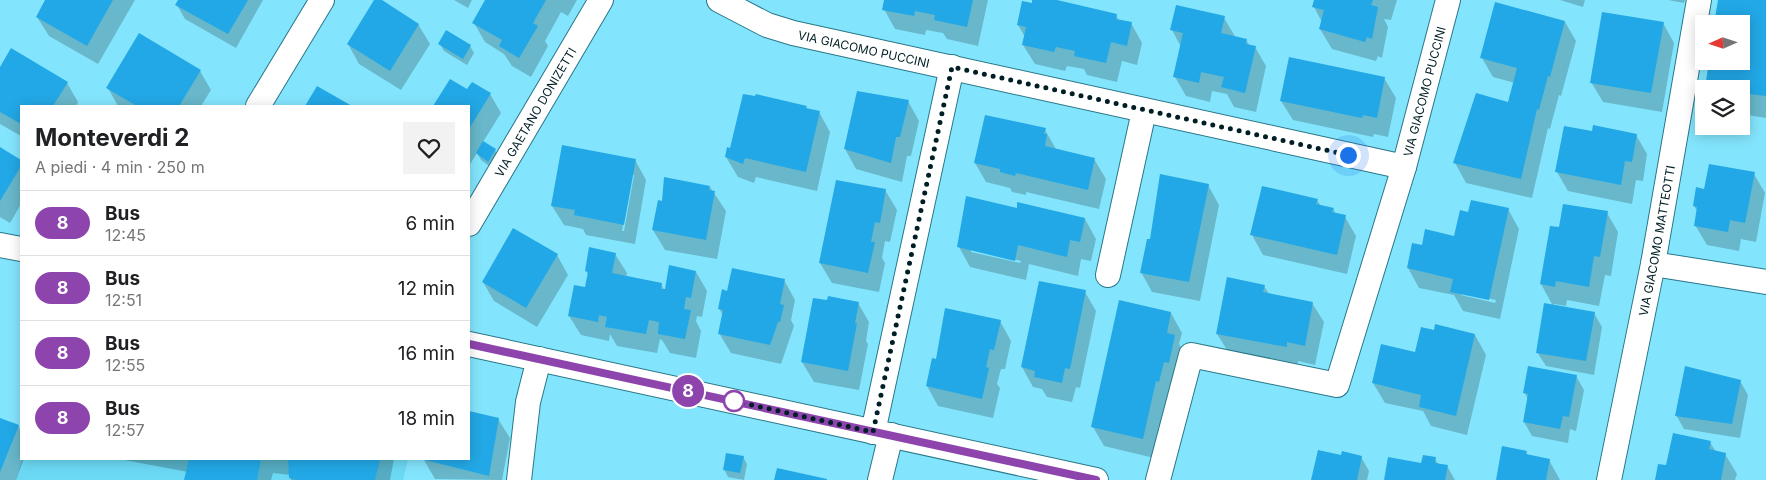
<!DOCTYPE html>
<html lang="it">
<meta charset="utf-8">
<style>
:root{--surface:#fff;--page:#f2f2f2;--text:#202124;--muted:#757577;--line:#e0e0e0}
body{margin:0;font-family:Inter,sans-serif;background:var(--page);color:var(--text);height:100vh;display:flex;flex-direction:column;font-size:19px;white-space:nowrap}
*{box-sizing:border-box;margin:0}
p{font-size:16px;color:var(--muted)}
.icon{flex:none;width:28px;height:28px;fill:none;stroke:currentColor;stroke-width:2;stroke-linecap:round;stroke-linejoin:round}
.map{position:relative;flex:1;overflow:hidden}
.sheet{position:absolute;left:20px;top:105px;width:450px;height:355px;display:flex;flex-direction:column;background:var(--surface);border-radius:0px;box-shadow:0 2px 12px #0003}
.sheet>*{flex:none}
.badge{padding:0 10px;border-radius:16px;font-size:18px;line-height:32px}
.needle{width:32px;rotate:267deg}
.fabs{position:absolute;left:1695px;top:15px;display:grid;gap:10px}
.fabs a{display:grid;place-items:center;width:55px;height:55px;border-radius:0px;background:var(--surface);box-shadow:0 2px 12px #0003;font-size:25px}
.you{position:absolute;width:25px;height:25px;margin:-12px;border:4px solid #fff;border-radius:50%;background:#1a73e8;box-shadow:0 0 0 8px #1a73e833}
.map>.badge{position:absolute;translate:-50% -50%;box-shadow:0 0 0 2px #fff}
.round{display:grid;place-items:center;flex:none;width:52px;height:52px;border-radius:0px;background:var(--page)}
.summary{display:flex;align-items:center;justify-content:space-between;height:85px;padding:0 15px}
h1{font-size:24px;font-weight:700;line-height:38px}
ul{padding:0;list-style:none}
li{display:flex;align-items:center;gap:15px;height:65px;padding:0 15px;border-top:1px solid var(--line)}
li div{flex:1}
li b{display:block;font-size:19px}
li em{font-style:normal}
li .badge{min-width:55px;font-weight:700;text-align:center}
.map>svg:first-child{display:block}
</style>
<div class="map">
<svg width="1766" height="480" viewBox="0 0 1766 480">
<rect width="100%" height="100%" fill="#83e5fd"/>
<path fill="#6cd9f4" d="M22,459H408L403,480H16Z"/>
<path fill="#0003" fill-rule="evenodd" d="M47,0H135L98,64L49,36L37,17Z
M180,0H263L236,48L185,19L177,5Z
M375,0H379L418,24L430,44L401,90L359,64L348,44Z
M454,0H472L468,8Z
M487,0H577L568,16L561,12L545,41L548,46L531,77L512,66L504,54L485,42L474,23Z
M886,0H988L978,46L947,39L943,33L926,30L925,35L895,29L884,9Z
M1034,0H1051L1116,15L1119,21L1131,23L1142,43L1137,65L1122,61L1117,82L1087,75L1084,69L1067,66L1065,71L1035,64L1023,45L1025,37L1018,25Z
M1315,0H1397L1391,20L1384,19L1388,27L1382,58L1378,56L1376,61L1332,49L1320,29L1322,22L1314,7Z
M1560,0H1585L1583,7Z
M1668,0H1685L1684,3Z
M1719,0H1766V118L1741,114V89L1706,87L1741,61V24Z
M1224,18L1236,38L1246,40L1250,46L1255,47L1266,66L1256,112L1234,107L1227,94L1212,91L1210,102L1186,96L1175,77L1181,47L1172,30Z
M1565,22L1576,41L1561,96L1559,95L1550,129L1548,128L1532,198L1466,183L1455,163L1509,103L1515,83L1493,77L1482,58Z
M1663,23L1674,43L1662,112L1603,102L1591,82Z
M440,44L470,46L474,53L467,65L444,51Z
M0,70L67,83L78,102L76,106H21V136L0,124Z
M200,71L211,90L201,106H118L108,88Z
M1384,78L1396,98L1388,137L1374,134L1373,137L1293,120L1281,101Z
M450,80L468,91L490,94L501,113L483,142L495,150L499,157L492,168L481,160L477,153L469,166V106H434Z
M908,101L919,121L911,156H907L902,182L856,169L845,149Z
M806,107L807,110L819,112L830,132L817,191L756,177L754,183L738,177L726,157L731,149Z
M1045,130L1056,149L1094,159L1106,179L1099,209L1026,192V195L1012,192L1010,188L986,182L975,163Z
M1593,133L1636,135L1647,154L1643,181L1636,180L1632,204L1568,191L1557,172Z
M0,149L21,162V204L10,223L0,217Z
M635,160L646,180L635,244L586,235L583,229L564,225L552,206ZM632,175H634L624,231H622Z
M1754,174L1765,193L1756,242L1741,239L1739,251L1707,245L1695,225L1698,212L1694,206L1705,190Z
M1208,185L1219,205L1200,301L1152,292L1141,272Z
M710,187L726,211L717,259L665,250L653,230Z
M885,190L897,210L890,242L885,241L882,258L885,263L879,292L832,283L820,263Z
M1317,200L1321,206L1333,209L1336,214L1345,217L1356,236L1347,274L1263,255L1252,235Z
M1018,209L1085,219L1096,239L1091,261L1081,259L1078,276L1029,264L1026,280L970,267L959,247ZM971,249L1021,261L1020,263L971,252Z
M1508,209L1519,229L1500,319L1463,311L1454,295L1419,288L1408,268L1423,246L1455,237ZM1461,293L1496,300L1495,303L1461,295Z
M1607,213L1618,232L1611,276L1605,275L1599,306L1567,300L1566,306L1554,304L1553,306L1541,284L1560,229Z
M615,254L627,273L626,277L661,284L666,293L696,272L707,291L702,317L697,316L696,321L701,331L696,358L670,353L662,340L660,339L657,353L617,346L610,334L609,341L581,335L569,316L586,289L589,276L586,271Z
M557,255L568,275L537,327L494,301L483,282Z
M784,280L795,300L791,320L794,326L781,364L731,353L719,333L723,316L719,308L728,292Z
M1264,286L1269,294L1312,303L1324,322L1315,365L1298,361L1297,367L1229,353L1217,334Z
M1085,292L1096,311L1080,388L1076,387L1072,402L1047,397L1042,389L1033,387L1022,367Z
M858,303L869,322L866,341L868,344L859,390L814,382L802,362Z
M1171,313L1182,333L1179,344L1186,355L1170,401L1167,400L1154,458L1104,446L1093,427Z
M1594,313L1602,327L1594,375L1546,366L1537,352Z
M1000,321L1011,341L1005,369H1001L997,384L1000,388L993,418L938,406L927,386L933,360L937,361Z
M1475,335L1486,355L1467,435L1431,426L1423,411L1385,403L1373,383L1416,353Z
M1576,376L1584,390L1576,431L1570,429L1568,443L1532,436L1524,422L1528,400L1525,393Z
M1740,381L1748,395L1740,438L1684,429L1676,415Z
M469,413L498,419L510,438L502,480L435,479L424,460L469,459Z
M0,419L18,426L21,431V459H24L16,480H0Z
M1710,442L1716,452L1725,454L1737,474L1735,480H1657L1667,467Z
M1526,452L1528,456L1549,460L1560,480H1497Z
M1342,456L1361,457L1369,471L1367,480H1313Z
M743,457L747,464L744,480L728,477L724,469Z
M119,459H394L390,480H291L290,475L273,473L271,480H186L188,472Z
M1435,459L1439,465L1447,466L1455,480H1385Z"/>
<path fill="#22a8e6" d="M45,0H113L87,46L36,17Z
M178,0H248L228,34L175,5Z
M374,0H382L419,24L390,71L347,44Z
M485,0H546L533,23L538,26L519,58L499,46L502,40L472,23Z
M884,0H973L967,27L934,20L935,15L915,11L914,16L882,10Z
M1032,0H1057L1117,14L1116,19L1132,22L1127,46L1111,42L1106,63L1074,56L1075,51L1056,47L1054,52L1022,45L1026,27L1017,25L1022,1L1032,3Z
M1314,0H1373L1371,5L1378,7L1372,39L1367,37L1365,42L1319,29L1324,10L1312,7Z
M1718,0H1766V96L1741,93V89L1705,88L1709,61H1741V24H1714Z
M1495,2L1565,21L1550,77L1548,76L1539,110L1537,109L1521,179L1453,163L1476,93L1508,102L1517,68L1480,58Z
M1176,5L1225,16L1221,33L1247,39L1246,44L1256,46L1245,93L1221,87L1224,77L1201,72L1199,83L1173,77L1183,33L1170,30Z
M1602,12L1664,22L1651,93L1590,83Z
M446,30L471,45L463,59L438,44Z
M139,33L201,70L179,106H137L106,88Z
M11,48L68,82L53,106H21V124L0,112V67Z
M1289,57L1385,77L1377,118L1363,115L1362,118L1280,101Z
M450,79L467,89L472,82L491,93L469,129V106H433Z
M317,86L352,106H305Z
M857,91L909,100L900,137H896L891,163L844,149Z
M743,94L755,96L756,94L807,106L806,108L820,111L806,172L745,158L743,164L725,157L727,147L730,148Z
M985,115L1046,128L1044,134H1047L1045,146L1095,158L1088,190L1016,173L1015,176L1000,172V169L974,163Z
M1593,125L1637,134L1632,162L1625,161L1621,185L1555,172L1564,126L1592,131Z
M483,141L496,149L488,162L476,153Z
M562,145L636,159L624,225L574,215L575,210L551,206Z
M0,147L21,160V166L0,201Z
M1709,164L1755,172L1745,223L1730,220L1728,232L1694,226L1697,207L1693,206L1696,187L1704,189Z
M1160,174L1209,184L1189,282L1140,273L1147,239H1150Z
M664,177L710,186L709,190L715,191L706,240L652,230L658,200L662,201Z
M836,180L886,189L880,223L875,222L871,242H875L868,273L819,263Z
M1262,186L1318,199L1316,204L1334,208L1332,212L1346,215L1337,255L1250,235Z
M966,196L1017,208V202L1085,218L1080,242L1070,240L1067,257L1018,245L1015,261L957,247Z
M1471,200L1509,208L1489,300L1450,292L1453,279L1407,268L1412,243L1422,245L1425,229L1454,236L1460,210L1468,212Z
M1563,204L1608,211L1600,257L1594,256L1589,287L1556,281L1555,287L1540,284L1550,226L1559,227Z
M513,228L558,254L526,308L482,282Z
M589,247L616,253L612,273L662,283L661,289H665L669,265L696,271L691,298L686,297L684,309L691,310L685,339L658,334L659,322L649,320L646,334L605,327L607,317L599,315L598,322L568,316L574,285L585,287L588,272L585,271Z
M732,268L785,279L780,304L784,305L780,322H778L770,345L718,334L723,310L718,309L722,289L727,291Z
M1227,277L1265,285L1263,292L1313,302L1305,346L1287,342V347L1216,334Z
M1039,281L1086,290L1070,369L1065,368L1062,383L1034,377L1035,371L1021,367Z
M828,296L859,302L855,323H857L848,371L801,362L813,298L827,300Z
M1119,300L1171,312L1167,333L1175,335L1169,363L1164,362L1159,382L1156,381L1143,439L1091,427Z
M1544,303L1595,312L1586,361L1536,353Z
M945,308L1001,320L994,350L990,349L986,367L989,368L982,399L926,386L932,358L936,359Z
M1435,324L1475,334L1456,416L1419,407L1421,395L1372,383L1381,344L1415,352L1421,327L1434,330Z
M1528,366L1577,375L1569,417L1563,416L1560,429L1523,422L1528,394L1523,393Z
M1685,366L1741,380L1732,424L1675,416Z
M469,411L499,418L489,476L421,459H469Z
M0,418L19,425L0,472Z
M1673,433L1711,441L1709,449L1726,453L1721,480H1655L1658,464L1666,465Z
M1502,446L1527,451L1526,454L1550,459L1546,480H1496Z
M1318,450L1341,455L1342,451L1362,456L1357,480H1311Z
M726,453L744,456L740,473L723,470Z
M1423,455L1436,457L1435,463L1448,465L1445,480H1384L1388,457L1421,463Z
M189,459H261L257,480H184Z
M288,459H380L375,480H297L289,478Z
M777,468L827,479V480H774Z"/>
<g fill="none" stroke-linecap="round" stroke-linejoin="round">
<g stroke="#297788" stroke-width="26">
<g id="street">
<path id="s1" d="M719,0L767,25L793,33L1404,167L1448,0"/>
<path d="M258,106L322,0"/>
<path id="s2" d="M469,224L601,0"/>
<path d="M0,245L21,249"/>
<path d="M1653,264L1766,282"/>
<path d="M1108,275L1144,111"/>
<path d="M469,344L1096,480"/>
<path d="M873,432L952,67"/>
<path d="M519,480L528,402L539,359"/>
<path d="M880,480L891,435"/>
<path d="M1158,480L1191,355L1337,385L1404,167"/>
<path id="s3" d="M1609,480L1653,264L1699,0"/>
</g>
</g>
<use href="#street" stroke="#fff" stroke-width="24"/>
</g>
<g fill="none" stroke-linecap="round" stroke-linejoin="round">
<g stroke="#fff" stroke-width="11">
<path id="line" d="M469,344L1096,480"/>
</g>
<use href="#line" stroke="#8e44ad" stroke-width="8"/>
<path stroke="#001e25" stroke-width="5" stroke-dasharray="0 9" d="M734,401L873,432L952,67L1348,155"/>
</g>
<circle fill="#fff" stroke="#8e44ad" stroke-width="2.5" cx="734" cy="401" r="10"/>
<g text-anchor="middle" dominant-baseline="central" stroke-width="4" stroke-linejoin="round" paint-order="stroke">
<g font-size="12" fill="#001e25" stroke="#b6ecfa">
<text stroke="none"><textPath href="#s1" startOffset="154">VIA GIACOMO PUCCINI</textPath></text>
<text stroke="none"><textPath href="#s1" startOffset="785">VIA GIACOMO PUCCINI</textPath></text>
<text stroke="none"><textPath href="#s2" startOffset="130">VIA GAETANO DONIZETTI</textPath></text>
<text stroke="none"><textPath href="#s3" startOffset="244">VIA GIACOMO MATTEOTTI</textPath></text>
</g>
</g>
</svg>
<div class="fabs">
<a><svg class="needle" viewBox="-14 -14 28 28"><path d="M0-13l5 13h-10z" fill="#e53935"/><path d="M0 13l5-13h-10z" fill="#757577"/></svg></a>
<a><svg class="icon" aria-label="layers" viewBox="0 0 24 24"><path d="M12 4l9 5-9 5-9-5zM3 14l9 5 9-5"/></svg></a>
</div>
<div class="you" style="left:1348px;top:155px"></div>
<b class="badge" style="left:688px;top:391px;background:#8e44ad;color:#fff">8</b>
<section class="sheet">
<div class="summary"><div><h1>Monteverdi 2</h1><p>A piedi · 4 min · 250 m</p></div><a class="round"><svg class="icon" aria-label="heart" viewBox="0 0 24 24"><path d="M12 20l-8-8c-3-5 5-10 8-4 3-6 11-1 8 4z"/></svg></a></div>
<ul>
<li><span class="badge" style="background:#8e44ad;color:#fff">8</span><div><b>Bus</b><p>12:45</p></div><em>6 min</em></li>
<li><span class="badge" style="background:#8e44ad;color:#fff">8</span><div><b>Bus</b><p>12:51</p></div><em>12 min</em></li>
<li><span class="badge" style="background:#8e44ad;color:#fff">8</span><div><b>Bus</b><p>12:55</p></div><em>16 min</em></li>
<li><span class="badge" style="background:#8e44ad;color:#fff">8</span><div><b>Bus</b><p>12:57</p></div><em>18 min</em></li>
</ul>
</section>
</div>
